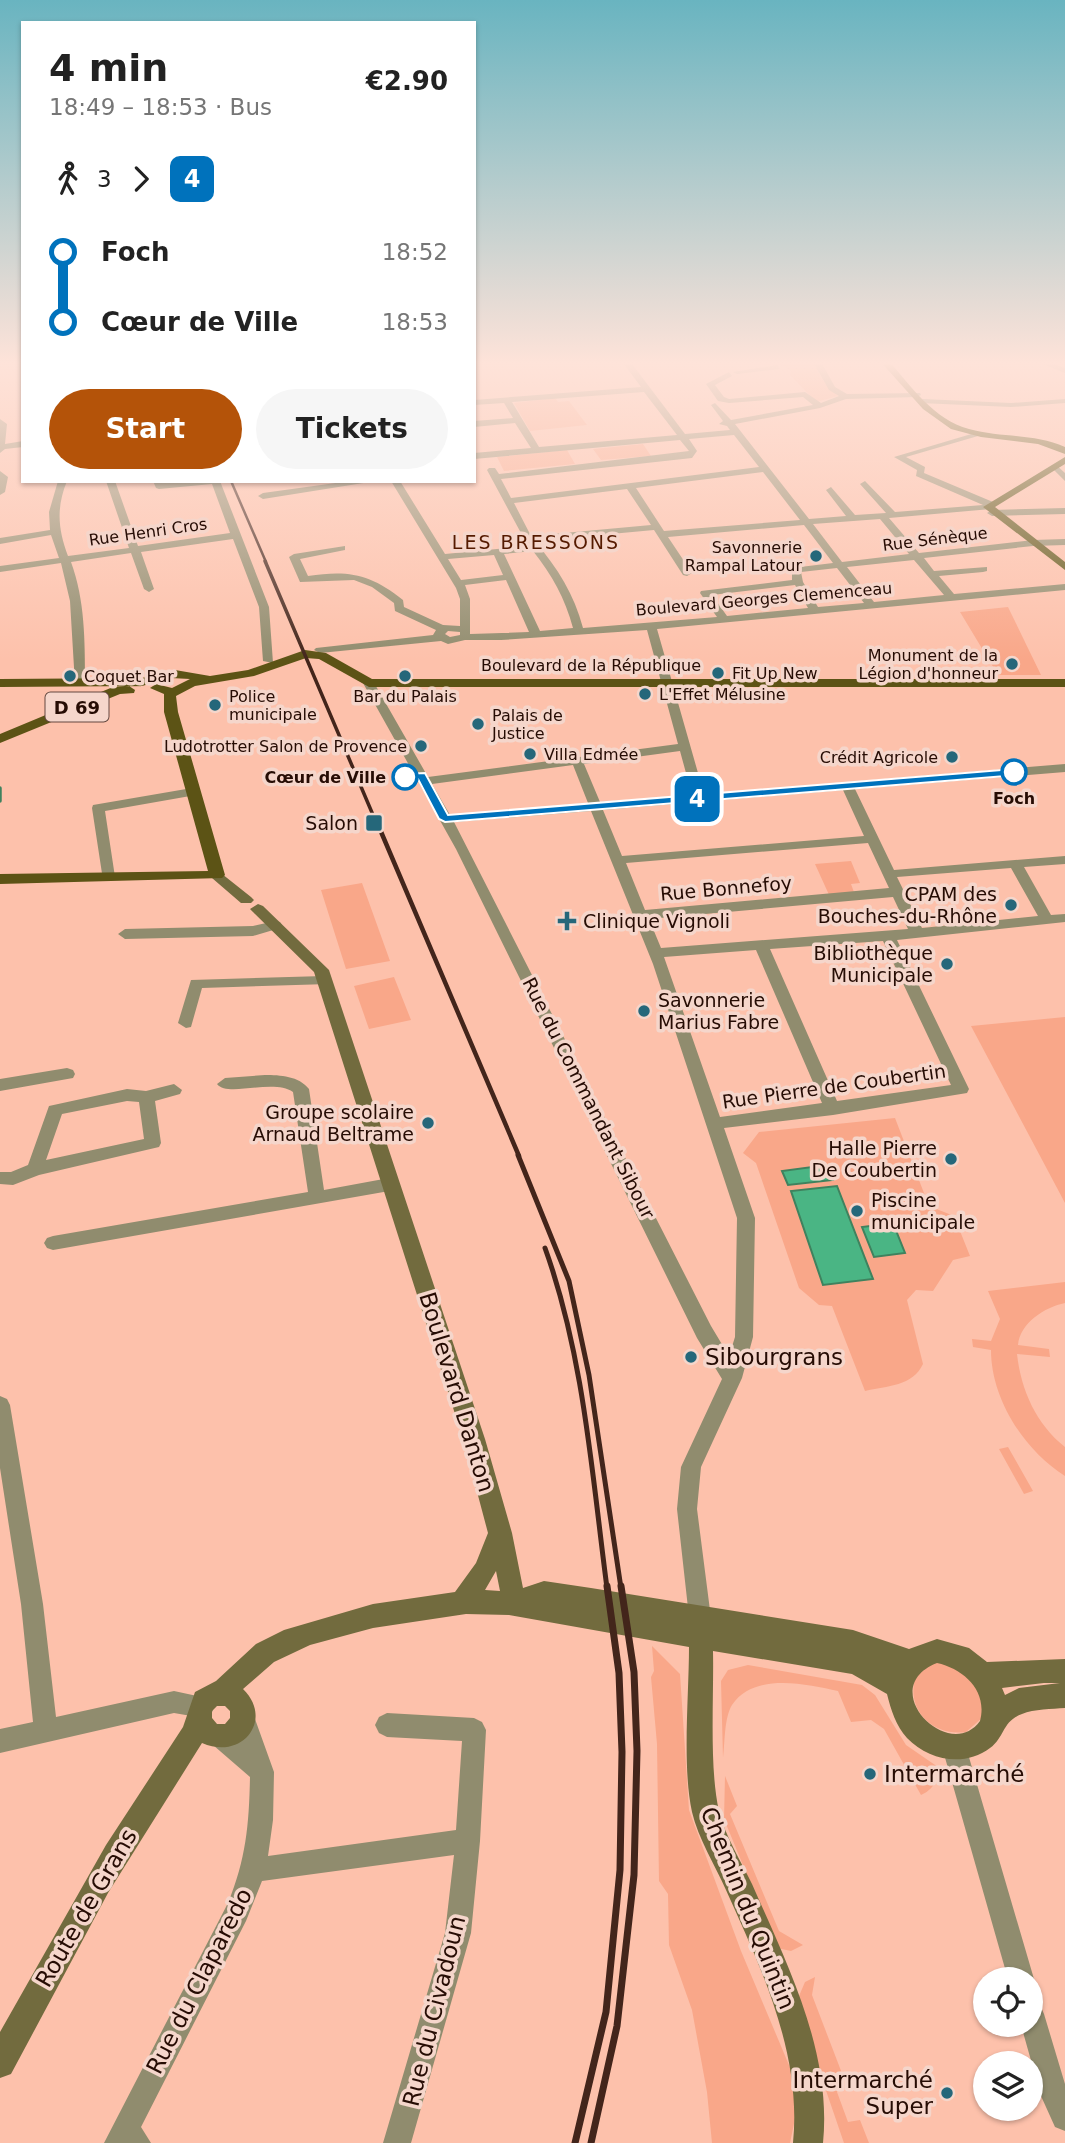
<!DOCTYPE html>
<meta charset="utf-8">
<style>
:root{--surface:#fff;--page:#f6f6f6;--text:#222;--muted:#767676;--accent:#b45309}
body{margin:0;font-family:"DejaVu Sans",sans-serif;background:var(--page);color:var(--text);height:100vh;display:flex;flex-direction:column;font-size:26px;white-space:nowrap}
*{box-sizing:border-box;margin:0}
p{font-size:23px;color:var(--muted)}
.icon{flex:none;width:38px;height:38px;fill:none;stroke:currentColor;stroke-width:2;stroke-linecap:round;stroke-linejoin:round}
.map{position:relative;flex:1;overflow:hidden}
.drawer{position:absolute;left:21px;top:21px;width:455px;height:462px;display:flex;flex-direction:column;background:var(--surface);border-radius:0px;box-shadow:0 2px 5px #0004}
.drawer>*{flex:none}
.badge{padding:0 14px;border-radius:10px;font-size:24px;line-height:46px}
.fabs{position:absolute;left:973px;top:1967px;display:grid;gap:14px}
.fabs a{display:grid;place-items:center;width:70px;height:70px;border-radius:50%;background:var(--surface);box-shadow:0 2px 5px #0004;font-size:35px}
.map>.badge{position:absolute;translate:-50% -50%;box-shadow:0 0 0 4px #fff}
.legs{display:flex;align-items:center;gap:10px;height:77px;padding:0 28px;font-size:23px}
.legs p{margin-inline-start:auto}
.overview{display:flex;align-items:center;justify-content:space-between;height:119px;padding:0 28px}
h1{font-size:38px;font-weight:800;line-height:52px}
.primary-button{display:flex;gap:14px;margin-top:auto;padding:14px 28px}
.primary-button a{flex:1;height:80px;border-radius:42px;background:var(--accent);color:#fff;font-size:28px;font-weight:800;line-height:80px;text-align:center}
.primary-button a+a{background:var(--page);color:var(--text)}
ul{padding:0 28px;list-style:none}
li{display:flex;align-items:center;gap:24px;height:70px;font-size:26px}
li i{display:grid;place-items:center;width:10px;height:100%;margin:0 9px;background:currentColor}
li i::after{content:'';width:18px;height:18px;margin:-9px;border:5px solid;border-radius:50%;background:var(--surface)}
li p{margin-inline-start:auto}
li:first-child i{background:linear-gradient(#0000 50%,currentColor 0)}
li:last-child i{background:linear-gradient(currentColor 50%,#0000 0)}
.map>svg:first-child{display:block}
</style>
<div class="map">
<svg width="1065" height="2143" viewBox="0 0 1065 2143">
<rect width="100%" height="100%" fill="#fdc1ab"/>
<path fill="#f9a789" d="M813,360L821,378L838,396L816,402L790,375L791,371L781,365Z
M555,398L558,402L569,401L587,425L530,431L514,403Z
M643,444L651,456L601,460L593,449Z
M567,450L575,464L504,471L497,457Z
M1008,607L1041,675H998L960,612Z
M851,861L860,883L851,884L855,895L830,897L815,864Z
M362,883L390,961L346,969L321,890Z
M394,977L411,1020L369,1029L354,986Z
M1065,1017V1203L971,1026Z
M895,1118L929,1206L954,1216L970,1256L953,1260L933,1291L916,1290L907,1300L923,1364C913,1386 887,1386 865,1391L832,1306L819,1305L799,1288L756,1163L743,1153L759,1132Z
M1065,1282V1303C1045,1307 1020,1323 1018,1345L1049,1349L1050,1357L1017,1354C1021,1390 1036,1424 1065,1447V1476C1024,1450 991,1399 991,1350L973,1347L972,1339L991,1341L1000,1319L988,1291Z
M1008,1447L1033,1491L1024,1494L999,1449Z
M652,1646L680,1674L689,1810L741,1951L794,2077L796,2114L790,2143H712L707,2092L692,2010L669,1945L668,1894L659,1881L657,1744L651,1677L654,1671Z
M935,1662L959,1666L983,1695L982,1718L966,1732C931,1737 903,1707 917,1673Z
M748,1665L862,1685L875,1695L906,1745L938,1767C939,1779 933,1790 921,1795L884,1729L871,1720L851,1722L838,1691C806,1684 754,1672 732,1705C724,1718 725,1743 723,1758L721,1681L728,1670Z
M725,1776L737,1806L730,1814L779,1931L803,1945L791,1951L777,1948L724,1819Z
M815,1977L812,1995L843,2076L837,2092L848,2122L860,2120L869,2143H844L796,2003L805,1982Z"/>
<path fill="#4ab584" stroke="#3f825e" stroke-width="2" d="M827,1165L833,1180L788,1185L782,1171Z
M837,1186L873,1279L823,1285L791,1191Z
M893,1223L905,1253L874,1257L862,1227Z"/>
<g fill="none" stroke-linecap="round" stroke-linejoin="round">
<path stroke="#3f825e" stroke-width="3.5" d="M0,788V801"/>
<path fill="#908c6e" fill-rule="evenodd" d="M621,360H629L685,434L730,430L727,426L719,424L723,421L711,405L715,403L731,420L813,405L803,397L729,403L718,401L706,384L729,372L732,376L715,385L724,397L729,399L805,392L821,403L839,396L829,390L812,360H820L835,387L847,394L920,393L921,395L917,397L846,399L820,408L735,424L809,519L846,516L826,490L831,487L855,515L886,513L860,484L865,481L895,512L983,505L916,476L917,470L894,457L978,432V436L906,457L925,467L924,473L993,502L991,509L889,518L919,553L1033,540L1065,539V545L1033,546L924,558L934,571L987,567V571L983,572L939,576L954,594L1065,584V590L657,629L704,794L1065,764V772L855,789L894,870L1065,856V864L1024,867L1051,915L1065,914V922L897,940L969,1089L967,1093L833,1115L724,1128L755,1218L753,1337L742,1378L701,1467L697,1509L712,1626L709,1634L701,1637L693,1634L690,1626L677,1509L681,1467L722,1379L697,1338L456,849L363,683L373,681L428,777L678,744L647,630L501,640H465L448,644L441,641L320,653L314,650L316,648L433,635L436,630L395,611L394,603L372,587L354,580L300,582L289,557L294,554L345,546V550L300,559L308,576C349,570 370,574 403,600L404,607L443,625L460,626V599L456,588L391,481H400L445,554L528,546L487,470L489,468H495L499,474L689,451L680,440L474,459V453L531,448L515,423L474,427V421L513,418L504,403L474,405V400L641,387ZM644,392L677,435L539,447L512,402ZM734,435L759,467L511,498L501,479L692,458L697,451L689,439ZM763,472L800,520L664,531L636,488ZM627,489L651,525L531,536L514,503ZM880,519L909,554L842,562L813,524ZM804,525L833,563L792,568V580L701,591L700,593L717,617L583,628C574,594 558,569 535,541L654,530L683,575L687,576L692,573L668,537ZM533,551C552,575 565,598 573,628L540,631L504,554ZM494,555L503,575L461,580L448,559ZM914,560L944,595L874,602L847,567ZM837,568L864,603L818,607L803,582L801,572ZM506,580L529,632L470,634V599L465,585ZM795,585L808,608L727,616L712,595ZM448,631L460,632V635L450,637L445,634ZM680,751L692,795L600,802L584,764ZM573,765L588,803L450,815L432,784ZM843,790L864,836L622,856L603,810ZM591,811L653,964L737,1218L735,1337L729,1356L711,1326L454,822ZM868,843L889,888L645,910L626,863ZM1011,868L1038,916L922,928L897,877ZM893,897L908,929L661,948L649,919ZM883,941L951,1085L837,1101L770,949ZM756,950L822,1103L720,1117L664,957Z
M1033,360H1044L1065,368V373Z
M777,365L780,369L737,374L733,372Z
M923,399L1011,403L1065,399V403L1011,407L920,403L919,401Z
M0,419L7,424L5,444L23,441V447L5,449L0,453Z
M1055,464L1065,473V481L1051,467Z
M0,471L8,477L5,492L0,495Z
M58,481H67C56,508 58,529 68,556L129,548L106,481H115L138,546L230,533L212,484L159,489L156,488L153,481H220L269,607L273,663L263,661L259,607L233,539L141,552L154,589L149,592L144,589L131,553L71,562C85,600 85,641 85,682L75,684L70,601L61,563L0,572V566L59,558L51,535L0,544V538L50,530L49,512Z
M350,481H376L263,499L258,496L263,493Z
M1065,508V514L992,516L987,513L992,510Z
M192,788L196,789V795L105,811L115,877L113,880H103L92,808L93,805Z
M275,921L280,922L282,925L280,928L253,936L125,939L118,934L125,929L253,926Z
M324,976L329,978L331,981L329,984L202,988L191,1027L186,1028L178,1023L191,980Z
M67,1068L73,1070L75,1074L73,1078L0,1091V1079Z
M265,1075C280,1075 299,1076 309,1089L324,1190L389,1178L395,1180L398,1185L395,1190L53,1250L47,1248L44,1243L47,1238L53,1236L308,1192L293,1092C273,1078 228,1098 217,1084L225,1078Z
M174,1084L182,1090L180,1094L155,1101L161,1143L159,1147L39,1175L13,1185L0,1184V1172H11L28,1165L49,1106L127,1089L146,1091ZM127,1101L139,1102L144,1139L46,1160L62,1114Z
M0,1396L7,1399L10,1405L43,1604L56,1717L174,1691L211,1699L214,1707L211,1715L203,1718L174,1713L0,1753V1729L33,1722L21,1604L0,1468Z
M243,1705L251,1708L274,1772L273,1820L268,1856L456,1830L462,1741L387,1737L379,1733L375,1725L379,1717L387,1713L474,1718L482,1722L486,1730L480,1841L471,1933L411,2143H383L445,1933L454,1855L262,1881L246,1921L141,2127L151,2143H104L228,1903C246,1859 249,1825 250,1777L213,1745L209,1737L213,1729L221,1725L238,1737L232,1716L235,1708Z
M954,1735L962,1739L966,1747L1034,1979L1031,1987V1979H1008L942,1747L946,1739Z
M1031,2001L1040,2005L1044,2014L1065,2084V2131L1055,2127L1041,2096L1021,2025H1031Z"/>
<path fill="#726b3e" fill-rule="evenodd" d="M217,870L251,897L254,900L251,903H241L212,878L209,875Z
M258,904L263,906L329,970L485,1439L512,1533L523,1588L544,1581L591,1588L853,1630L909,1649L937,1639L969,1648L987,1662L1065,1659V1708C1052,1709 1034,1709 1022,1714C1002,1721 1005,1737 990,1748C965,1767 929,1761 907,1738C896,1726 891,1710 887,1694L852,1674L713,1651C714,1697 709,1768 719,1811C725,1836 741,1861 752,1884C788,1966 832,2052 823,2143H793C802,2054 762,1970 726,1890C715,1865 698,1838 692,1812C682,1766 689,1695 689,1647L509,1615L466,1614L373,1628L310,1645L274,1662L243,1689C274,1719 243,1761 202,1743L108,1893L11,2074L0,2078V2032L106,1845L183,1727L195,1692L216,1681L256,1644L284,1630L373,1604L455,1592L476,1563L488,1533L463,1439L314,972L253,912L250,909ZM496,1571L500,1591L485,1590ZM937,1663C964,1669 988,1691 980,1721C949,1764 874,1688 937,1663ZM1044,1683H1060L1019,1688L1005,1695L1002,1688ZM217,1706H225L230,1711V1718L225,1724H217L212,1718V1711Z"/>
<path fill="#5c5315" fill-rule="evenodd" d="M879,360H888C911,386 934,420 969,429C1001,438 1034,433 1065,447V454L1038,444L981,437L951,429L923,409Z
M1065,457V464L995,507L1065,562V570L983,507Z
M305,650L326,653L372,679H1065V687H369L319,659L306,658L254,676L195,686L176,696L178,712L225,875L222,878L0,884V874L208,871L164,712V694L150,688L156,684L172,688L190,679L171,678L142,686L0,687V679L142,678L175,670L210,676L248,670Z
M129,686L135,690L134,693L120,694L0,743V734L113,687Z"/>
<path stroke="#43251b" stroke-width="2.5" d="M231,481L266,562"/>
<path stroke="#43251b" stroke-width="3.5" d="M265,561L376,822"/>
<path stroke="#43251b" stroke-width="4.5" d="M376,820L519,1156"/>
<path stroke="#43251b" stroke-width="5" d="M518,1155L569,1281L589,1375L621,1588
M545,1248C584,1356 592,1475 607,1588"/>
<path stroke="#43251b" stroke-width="7" d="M575,2143L606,2012L620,1870L622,1752L619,1673L607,1586
M591,2143L617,2026L634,1875L637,1751L634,1672L621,1586"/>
</g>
<linearGradient id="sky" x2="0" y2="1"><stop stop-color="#69b4c0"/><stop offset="0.55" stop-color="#fee3d9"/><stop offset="1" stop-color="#fee3d9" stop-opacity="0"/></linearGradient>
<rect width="1065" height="660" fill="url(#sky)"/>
<path fill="#0072bc" stroke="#fff" stroke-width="2" d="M1014,769L1018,770V775L445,822L439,819L418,779L405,780L400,777L405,774L425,773L448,815Z"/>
<g fill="#25677a" stroke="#f5d6cb" stroke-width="2.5">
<circle cx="816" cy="556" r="7"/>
<circle cx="1012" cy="664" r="7"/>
<circle cx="718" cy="673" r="7"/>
<circle cx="70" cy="676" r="7"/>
<circle cx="405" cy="676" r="7"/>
<circle cx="645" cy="694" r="7"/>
<circle cx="215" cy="705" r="7"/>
<circle cx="478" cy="724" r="7"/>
<circle cx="421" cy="746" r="7"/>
<circle cx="530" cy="754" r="7"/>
<circle cx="952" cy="757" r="7"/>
<rect x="365" y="814" width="18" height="18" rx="3.5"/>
<circle cx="1011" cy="905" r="7"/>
<path d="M563.5 910.5h7v7h7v7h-7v7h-7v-7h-7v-7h7z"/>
<circle cx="947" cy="964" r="7"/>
<circle cx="644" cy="1011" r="7"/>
<circle cx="428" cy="1123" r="7"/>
<circle cx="951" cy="1159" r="7"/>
<circle cx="857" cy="1211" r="7"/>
<circle cx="691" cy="1357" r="7"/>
<circle cx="870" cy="1774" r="7"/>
<circle cx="947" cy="2093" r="7"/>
</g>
<g fill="#fff" stroke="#0072bc" stroke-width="3.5">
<circle cx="1014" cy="772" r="12"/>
<circle cx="405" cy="777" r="12"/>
</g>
<g text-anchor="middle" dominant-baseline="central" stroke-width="7" stroke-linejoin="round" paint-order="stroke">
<g font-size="16" fill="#260c04" stroke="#f5d6cb">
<text transform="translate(148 532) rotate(-8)">Rue Henri Cros</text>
<text transform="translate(935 539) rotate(-7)">Rue Sénèque</text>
<text transform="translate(764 599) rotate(-5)">Boulevard Georges Clemenceau</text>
<text x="591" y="665">Boulevard de la République</text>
</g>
<g font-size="16" fill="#260c04" stroke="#f5d6cb" text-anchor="start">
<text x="802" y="547" text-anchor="end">Savonnerie<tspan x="802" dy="18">Rampal Latour</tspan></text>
<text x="998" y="655" text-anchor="end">Monument de la<tspan x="998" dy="18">Légion d'honneur</tspan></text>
<text x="732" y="673">Fit Up New</text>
<text x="84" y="676">Coquet Bar</text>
<text x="659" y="694">L'Effet Mélusine</text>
<text x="229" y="696">Police<tspan x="229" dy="18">municipale</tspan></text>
<text x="405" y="696" text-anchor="middle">Bar du Palais</text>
<text x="492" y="715">Palais de<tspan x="492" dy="18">Justice</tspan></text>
<text x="407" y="746" text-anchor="end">Ludotrotter Salon de Provence</text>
<text x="544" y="754">Villa Edmée</text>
<text x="938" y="757" text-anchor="end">Crédit Agricole</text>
</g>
<g font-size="16" font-weight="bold" fill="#260c04" stroke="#f5d6cb" text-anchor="end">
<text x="386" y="777">Cœur de Ville</text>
<text x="1014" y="798" text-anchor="middle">Foch</text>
</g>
<rect fill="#f5d6cb" stroke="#644940" stroke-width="2" x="45.5" y="692.5" width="63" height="29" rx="5"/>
<g font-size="18" font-weight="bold" fill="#260c04">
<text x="77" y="707">D 69</text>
</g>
<g font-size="19" letter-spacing="2" fill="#551a00" stroke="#f5d6cb">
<text x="536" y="542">LES BRESSONS</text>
</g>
<g font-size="19" fill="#260c04" stroke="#f5d6cb" text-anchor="end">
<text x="358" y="823">Salon</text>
<text x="997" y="894">CPAM des<tspan x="997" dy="22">Bouches-du-Rhône</tspan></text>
<text x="583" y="921" text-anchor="start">Clinique Vignoli</text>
<text x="933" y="953">Bibliothèque<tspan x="933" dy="22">Municipale</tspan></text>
<text x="658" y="1000" text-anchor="start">Savonnerie<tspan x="658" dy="22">Marius Fabre</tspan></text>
<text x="414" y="1112">Groupe scolaire<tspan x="414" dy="22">Arnaud Beltrame</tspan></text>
<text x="937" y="1148">Halle Pierre<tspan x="937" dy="22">De Coubertin</tspan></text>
<text x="871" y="1200" text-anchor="start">Piscine<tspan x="871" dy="22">municipale</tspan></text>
</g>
<g font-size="19" fill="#260c04" stroke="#f5d6cb">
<text transform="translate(726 888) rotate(-5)">Rue Bonnefoy</text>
<text transform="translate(834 1086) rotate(-8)">Rue Pierre de Coubertin</text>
<text transform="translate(589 1098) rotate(63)">Rue du Commandant Sibour</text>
</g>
<g font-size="23" fill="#260c04" stroke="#f5d6cb" text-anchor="start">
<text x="705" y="1357">Sibourgrans</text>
<text x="884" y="1774">Intermarché</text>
<text x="933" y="2080" text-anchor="end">Intermarché<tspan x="933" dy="26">Super</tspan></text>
</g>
<g font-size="23" fill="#260c04" stroke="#f5d6cb">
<text transform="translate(457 1392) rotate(73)">Boulevard Danton</text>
<text transform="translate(86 1908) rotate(-60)">Route de Grans</text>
<text transform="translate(748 1908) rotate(68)">Chemin du Quintin</text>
<text transform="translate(199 1981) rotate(-63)">Rue du Claparedo</text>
<text transform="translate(434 2011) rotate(-76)">Rue du Civadoun</text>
</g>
</g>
</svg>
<div class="fabs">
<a><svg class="icon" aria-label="locate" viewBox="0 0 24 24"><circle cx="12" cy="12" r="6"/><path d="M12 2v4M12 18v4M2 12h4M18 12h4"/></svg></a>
<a><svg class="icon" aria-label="layers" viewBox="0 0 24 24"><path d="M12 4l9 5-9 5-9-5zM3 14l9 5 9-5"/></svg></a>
</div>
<b class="badge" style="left:697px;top:799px;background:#0072bc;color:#fff">4</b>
<section class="drawer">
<div class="overview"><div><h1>4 min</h1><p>18:49 – 18:53 · Bus</p></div><b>€2.90</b></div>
<div class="legs"><svg class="icon" aria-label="walk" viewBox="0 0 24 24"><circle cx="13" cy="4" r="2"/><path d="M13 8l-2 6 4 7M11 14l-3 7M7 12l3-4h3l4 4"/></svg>3<svg class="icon" aria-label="forward" viewBox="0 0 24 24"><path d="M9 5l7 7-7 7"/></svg><b class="badge" style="background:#0072bc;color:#fff">4</b></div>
<ul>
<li><i style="color:#0072bc"></i><b>Foch</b><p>18:52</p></li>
<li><i style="color:#0072bc"></i><b>Cœur de Ville</b><p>18:53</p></li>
</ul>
<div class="primary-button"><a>Start</a><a>Tickets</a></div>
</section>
</div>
